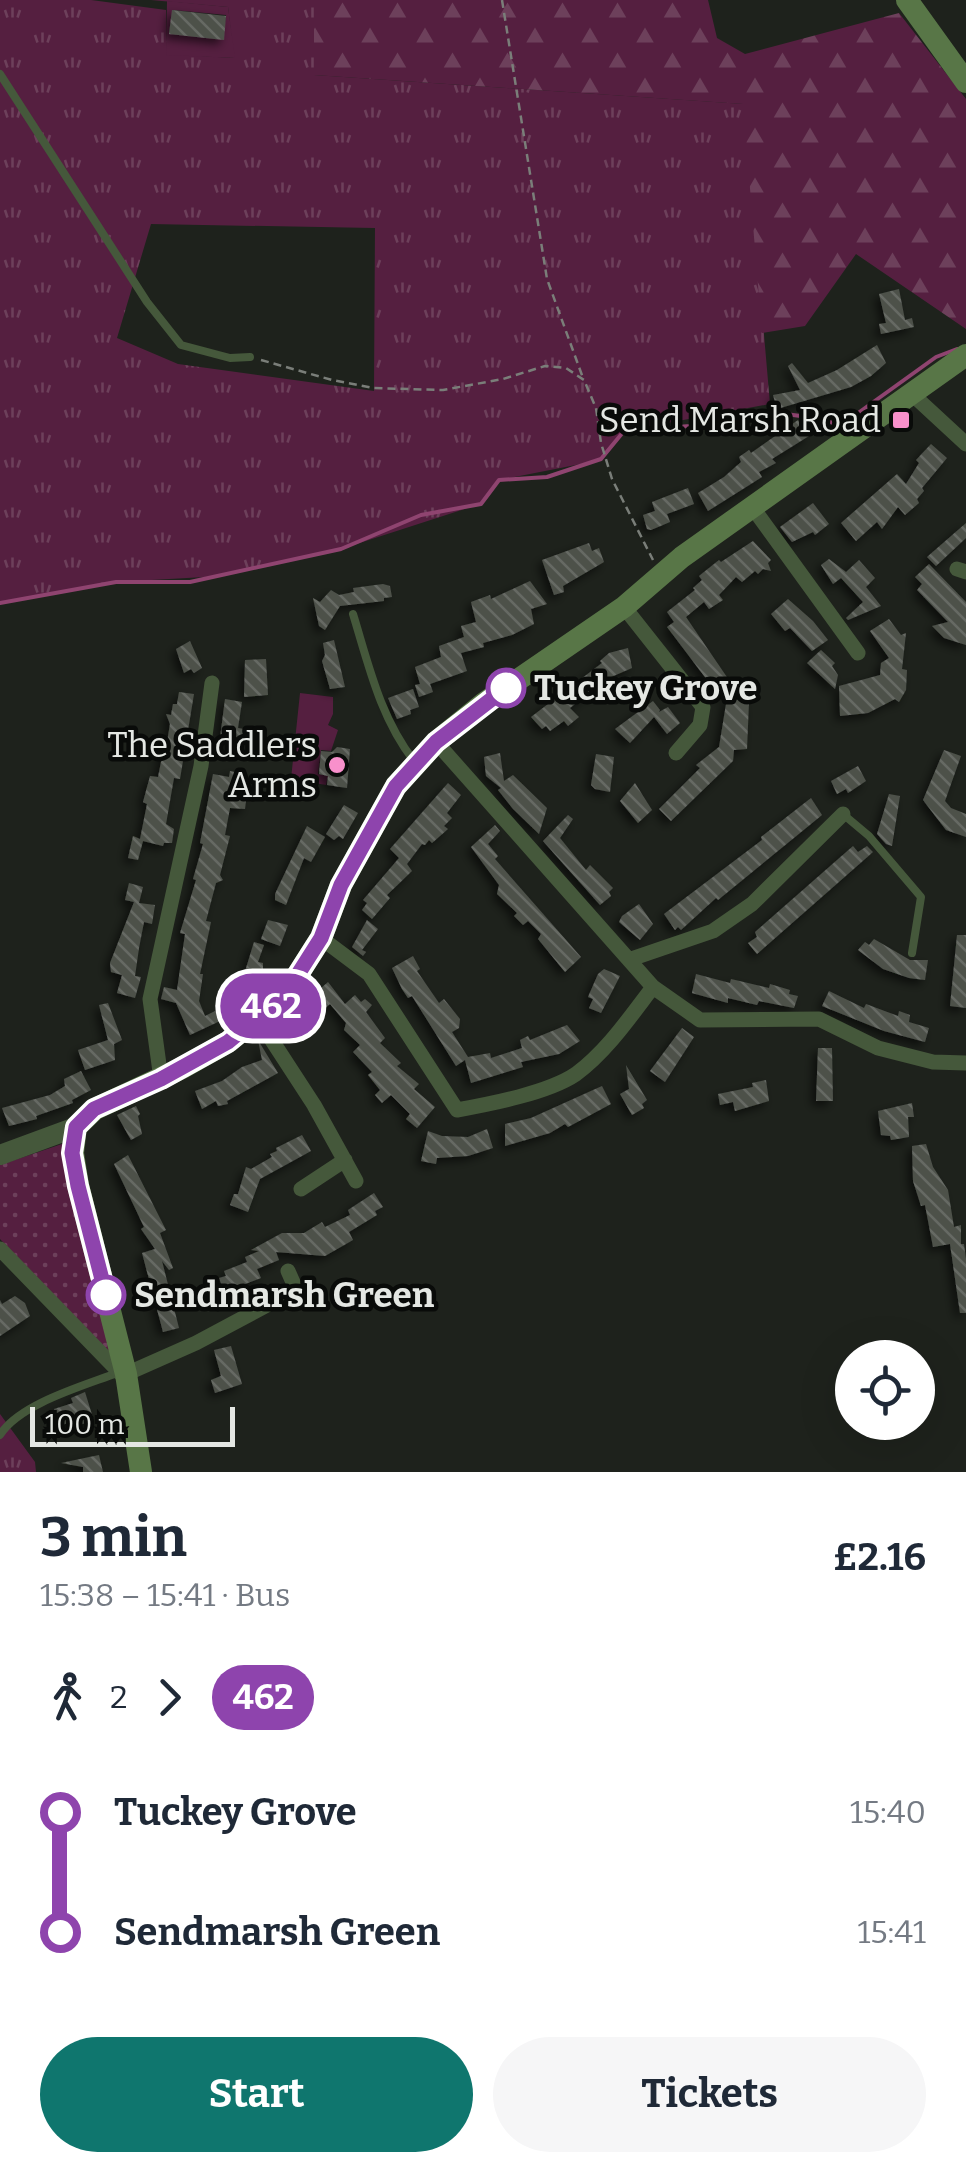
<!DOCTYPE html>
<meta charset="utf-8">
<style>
:root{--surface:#fff;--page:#f6f6f7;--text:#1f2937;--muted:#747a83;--accent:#0f766e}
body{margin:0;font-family:Bitter,serif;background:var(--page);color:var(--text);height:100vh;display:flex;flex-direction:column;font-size:38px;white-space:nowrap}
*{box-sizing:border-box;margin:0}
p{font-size:32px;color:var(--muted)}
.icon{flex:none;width:55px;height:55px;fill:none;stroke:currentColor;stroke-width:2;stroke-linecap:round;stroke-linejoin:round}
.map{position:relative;height:1472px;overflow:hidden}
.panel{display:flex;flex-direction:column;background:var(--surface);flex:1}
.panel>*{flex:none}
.badge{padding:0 20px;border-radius:32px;font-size:35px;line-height:65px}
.controls{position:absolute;left:835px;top:1340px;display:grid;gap:20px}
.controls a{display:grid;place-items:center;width:100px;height:100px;border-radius:50%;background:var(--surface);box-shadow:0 10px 40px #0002;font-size:50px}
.scale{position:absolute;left:30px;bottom:25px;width:205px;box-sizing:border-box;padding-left:10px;border:5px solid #e4e7e3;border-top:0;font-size:28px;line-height:35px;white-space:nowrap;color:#e4e7e3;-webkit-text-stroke:8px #090b09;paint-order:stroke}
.map>.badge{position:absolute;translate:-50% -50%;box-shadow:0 0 0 5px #fff}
.legs{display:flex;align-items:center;gap:15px;height:110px;padding:0 40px;font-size:32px}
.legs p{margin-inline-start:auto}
.headline{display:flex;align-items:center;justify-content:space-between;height:170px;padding:0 40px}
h1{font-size:55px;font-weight:700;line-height:75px}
.cta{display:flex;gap:20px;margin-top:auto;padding:20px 40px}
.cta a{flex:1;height:115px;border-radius:60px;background:var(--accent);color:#fff;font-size:40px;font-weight:700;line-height:115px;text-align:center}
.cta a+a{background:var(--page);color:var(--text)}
ul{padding:0 40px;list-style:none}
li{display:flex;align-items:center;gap:35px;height:120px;font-size:38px}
li i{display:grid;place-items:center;width:15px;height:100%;margin:0 12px;background:currentColor}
li i::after{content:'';width:25px;height:25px;margin:-12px;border:8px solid;border-radius:50%;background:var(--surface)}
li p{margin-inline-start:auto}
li:first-child i{background:linear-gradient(#0000 50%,currentColor 0)}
li:last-child i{background:linear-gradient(currentColor 50%,#0000 0)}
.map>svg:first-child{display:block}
</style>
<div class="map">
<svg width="966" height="1472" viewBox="0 0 966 1472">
<defs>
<pattern id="grass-tufts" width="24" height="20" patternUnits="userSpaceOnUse" patternTransform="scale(2.5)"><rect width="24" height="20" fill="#551f40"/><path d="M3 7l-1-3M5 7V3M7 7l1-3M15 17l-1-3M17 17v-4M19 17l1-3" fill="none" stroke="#6d405b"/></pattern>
<pattern id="forest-firs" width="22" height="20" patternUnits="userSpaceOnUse" patternTransform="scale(2.5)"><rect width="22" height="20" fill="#551f40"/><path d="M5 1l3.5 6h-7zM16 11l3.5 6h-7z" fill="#6d405b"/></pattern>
<pattern id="park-dots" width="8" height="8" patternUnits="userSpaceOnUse" patternTransform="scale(2.5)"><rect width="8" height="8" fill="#551f40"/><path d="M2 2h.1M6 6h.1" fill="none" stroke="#6d405b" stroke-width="1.8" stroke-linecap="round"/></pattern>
<pattern id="building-back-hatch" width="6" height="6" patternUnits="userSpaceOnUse" patternTransform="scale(2.5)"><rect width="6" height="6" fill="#4d514a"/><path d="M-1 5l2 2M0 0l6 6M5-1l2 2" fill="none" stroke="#666a64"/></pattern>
<filter id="shadow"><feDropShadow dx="-4.5" dy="4.5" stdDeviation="5" flood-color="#0009"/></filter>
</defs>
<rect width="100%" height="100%" fill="#1e221c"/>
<path fill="url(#grass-tufts)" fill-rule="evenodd" d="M0,0H91L166,10L167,54L234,58L228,7L151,0H314V75L744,104L770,404L624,431L601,460L499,480L480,504L341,549L222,576L116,582L0,603ZM151,224L375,228L374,391L178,364L117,338Z
M0,1414L35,1462L36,1472H0Z"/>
<path fill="url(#forest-firs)" d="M314,0H708L717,38L745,54L899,13L966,99V329L856,254L805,326L762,333L743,104L314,75Z"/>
<path fill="url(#park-dots)" d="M65,1143L116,1361L0,1239V1165Z"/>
<path fill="#551f40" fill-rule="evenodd" d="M167,1L228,7L235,58L166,55ZM173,10L226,15L223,39L169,33Z
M300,693L333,697V714L328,725L338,730L331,751L321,750L318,774L328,776L326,785L291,779Z"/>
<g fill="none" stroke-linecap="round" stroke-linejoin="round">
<path stroke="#8f4470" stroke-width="4" d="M0,603L116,582H190L341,549L421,515L481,504L499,480L547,477L601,459L624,431L690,426L778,413L823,419L840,426L936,357L957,349"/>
</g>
<path fill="url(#building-back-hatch)" filter="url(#shadow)" d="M172,10L226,16L224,40L169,34Z
M899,289L905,320L912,318L914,327L881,334L879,324L886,323L879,294Z
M877,345L886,363L871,376L851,387L777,409L773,395L800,390L788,366L792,363L808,383L837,370Z
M798,420L809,436L772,459L776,463L759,472L762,477L708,511L698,493L724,477L741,462L739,457L749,450L751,453Z
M931,444L947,458L922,488L924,491L917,499L919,503L905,515L898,507L882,529L877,522L856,541L841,523L897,474L906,484L919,463L916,460Z
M688,488L694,504L667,514L670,522L651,530L647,529L643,515L655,511L652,502Z
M813,503L829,524L815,535L813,532L792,542L780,527Z
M966,523V538L936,566L927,557Z
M753,541L771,560L768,563L771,571L763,569L758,574L755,571L742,582L736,577L719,595L723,600L709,609L704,602L686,617L733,686L720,697L667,627L674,622L667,612L695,590L693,588L702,580L699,576L719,560L721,562Z
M589,543L592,551L599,548L604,562L563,586L564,592L554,595L542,560Z
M829,559L846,572L859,560L875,578L866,587L881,606L848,620L846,618L863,602L841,578L833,584L821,565Z
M929,564L966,602V645L944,638L932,626L948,622L917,590L922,584L915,577Z
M530,581L547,604L531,609L534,624L512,635L483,643L484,647L461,653L467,671L430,684L433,692L419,697L415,685L420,684L415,667L441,657L439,646L464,637L461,626L476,622L471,602L490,595L491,599Z
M383,584L390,586L392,597L384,598V601L340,606L325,630L319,626L313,598L320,602L331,590L339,595L354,592L353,588Z
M788,599L813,621L828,640L812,651L790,628L785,631L771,614Z
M889,619L901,635L906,633L902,669L907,670L906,690L899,702L895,699L868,713L840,716L839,686L880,675L881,663L889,658L870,631Z
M334,640L345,687L330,689L322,661L325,655L323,643Z
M190,641L202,668L194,673L191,669L184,673L176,649Z
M628,648L632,668L604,680L608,686L593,695L590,692L570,708L579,717L568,726L564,721L550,731L546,726L542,729L531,717L602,663L600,661L609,653Z
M821,650L835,663L832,666L838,675L835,689L807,663Z
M266,659L268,695L244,697L245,660Z
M413,689L419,707L410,710L411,714L397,719L388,698Z
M179,692L194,694L180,779L174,778L166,824L174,829L172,843H164L163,846L143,841L138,860L128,858L133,836L140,839L147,804L143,802L150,776L158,777L163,752L152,750L154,740L167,742L170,724L166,714L171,715L173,704H177Z
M727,698L749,702L747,749L734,750L733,761L671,821L659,809L700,768L696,765L719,747Z
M225,699L242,702L238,728L244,729L242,741L220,738Z
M653,701L660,710L659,712L668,707L680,723L667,734L654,717L630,743L615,729Z
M337,747L350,749L347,788L327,785L328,776L319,774L321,751L332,752Z
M944,750L961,756L945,801L951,808L966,814V837L946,830L923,800Z
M500,753L504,781L513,775L547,808L539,834L513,809L498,790L501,788L486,776L484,757Z
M596,754L614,757L610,792L595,789L591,785Z
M858,766L866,781L848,793L846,789L837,794L831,781Z
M230,771L240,773L238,784H248L245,809L230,808L225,835L230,836L220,875L223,880L216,883L206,921L211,922L200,974H203L199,1001L205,1016L215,1011L220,1021L190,1035L176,1003L161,999L164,987L177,990L185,934L180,933L196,880L193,879L203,844L200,843L213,774L229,777Z
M448,783L461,795L447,813L452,818L444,826L448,829L432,843L429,840L425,845L422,844L407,864L412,871L387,895L390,898L372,919L362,910L367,903L363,900L399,858L390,849Z
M635,783L652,810L638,823L620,801Z
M889,794L900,796L892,846L886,844L877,834Z
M811,798L822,815L718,900L716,898L681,930L678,927L675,930L664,914L762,840L761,837Z
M344,805L358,813L343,839L339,836L334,840L326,834Z
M568,815L573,819L560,838L586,870L590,865L613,888L609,892L611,896L600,905L543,841Z
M495,825L500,831L488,844L498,856L495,859L581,957L565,972L538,939L541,934L528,921L523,925L514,916L517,913L497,894L499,885L471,847Z
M307,826L325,837L311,862L304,858L286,905L275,900V894Z
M853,846L858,852L867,846L873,852L757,954L748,943L757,937L755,932Z
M129,883L143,887L139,903L155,905L152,924L144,922L139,948L135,976L141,977L135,998L117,993L122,975L111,972L110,963L134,902L125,900Z
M639,904L653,924L640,940L619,922L622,916Z
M268,920L288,925L280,946L261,939Z
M367,920L378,929L362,950L366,952L363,956L352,947Z
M957,935H966V1008L950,1006Z
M874,939L910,960H928L925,980L909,978L883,969L858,950L865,942L869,945Z
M254,942L264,945L258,962L263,963V973L257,996L239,991Z
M413,956L420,969L417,971L439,1003L444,999L460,1019L459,1028L452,1032L468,1057L490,1053L491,1058L522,1048L520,1040L528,1036L530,1040L567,1025L580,1041L559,1054L521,1062L523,1067L471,1083L465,1060L456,1066L412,996L408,998L402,989L392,968Z
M604,969L620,976L601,1013L589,1008L593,999L588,997L598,974Z
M696,974L730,983L731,979L769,988L770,984L790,990L789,994L798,996L794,1008L759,1001L757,1005L728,998V1003L692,993Z
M328,982L345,1004L355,995L361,1002L365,999L372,1005L366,1012L385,1038L380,1043L401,1063L397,1066L419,1084L414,1089L435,1107L417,1128L406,1119L410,1114L391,1095L382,1103L375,1095L380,1090L368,1075L372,1072L353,1052L360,1045L344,1030L346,1023L330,1004L296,1033L285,1020Z
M829,991L864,1008L866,1004L898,1016L899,1011L910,1015L909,1022L929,1028L925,1042L884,1031L822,1006Z
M108,1003L122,1040L114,1044L115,1060L85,1070L78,1050L108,1040L99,1005Z
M682,1028L694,1037L665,1082L650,1071Z
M258,1040L278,1073L227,1101L228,1104L218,1106L216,1101L202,1109L195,1091L222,1081L242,1067L262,1060Z
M818,1048H832L833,1101H816Z
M626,1065L647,1100L642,1104L644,1108L632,1115L620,1094L629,1089Z
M81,1071L91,1090L72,1100L73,1103L36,1116L37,1119L9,1126L2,1108L50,1095L65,1086L64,1079Z
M766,1080L769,1101L735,1111L733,1102L720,1105L718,1094L753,1087L752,1083Z
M602,1086L611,1104L568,1127L565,1124L550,1133L505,1146V1124L531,1118Z
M912,1103L914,1117H908L909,1137L891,1140L890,1136L881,1135L878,1111Z
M136,1106L140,1114L138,1116L142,1134L131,1140L117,1115Z
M487,1129L493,1148L468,1156L437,1158L436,1164L421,1161L428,1131L442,1136L468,1137Z
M302,1135L311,1151L260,1179L248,1212L230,1205L234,1194H238L246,1167L251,1169L272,1157L270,1154L277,1151L276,1148Z
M926,1144L933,1167L948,1190L954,1227L961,1225V1244H964L966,1259V1313H960L950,1244L933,1247L925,1205L921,1206L913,1181L912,1146Z
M128,1155L166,1230L160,1233L173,1268L169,1270L162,1261L179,1328L163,1332L142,1253L155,1249L141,1229L144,1227L114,1164Z
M374,1193L383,1207L375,1211L377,1215L349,1232L353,1240L325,1256L276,1252L279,1260L257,1269L261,1278L224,1292L219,1278L226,1276L224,1271L247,1262L245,1257L259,1251L251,1250L282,1233H304L322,1222L325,1227L350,1215L348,1210Z
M15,1296L25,1303L30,1316L0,1336V1300L2,1304Z
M231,1346L242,1384L215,1393L211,1380L221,1376L214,1350Z
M85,1392L94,1421L71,1427L68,1423L59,1426L54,1409L73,1403L71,1398Z
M99,1455L103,1472H83V1467L61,1463Z"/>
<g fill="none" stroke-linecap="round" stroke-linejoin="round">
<path stroke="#7a7e79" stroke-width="2.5" stroke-dasharray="8 5" stroke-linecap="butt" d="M502,0L547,279L583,378
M261,360L332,380L373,388L443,390L503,379L545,366L566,368L584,380L596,408L601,443L612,479L653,560"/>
<path stroke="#45583b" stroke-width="8" d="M0,74L147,302L181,345L230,358L250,357
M353,614C369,666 380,717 414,761
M844,815L869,836L921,897L912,953
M0,1435C19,1404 83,1386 117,1373"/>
<path stroke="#45583b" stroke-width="15" d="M913,395L966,444
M753,508L858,653
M957,569L966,572
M624,607L703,707L700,725L676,753
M321,938L369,974L457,1110C490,1104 548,1093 576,1074C607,1051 630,1017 653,987L436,742
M631,959L713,931L752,904L843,814
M653,987L700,1020L819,1019L878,1048L933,1062L966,1063
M258,1019L314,1105L356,1181
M161,1079L150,999L201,766L212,683
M301,1189L345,1160
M0,1249L126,1379
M288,1271L296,1289
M126,1374L196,1343L299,1288"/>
<path stroke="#45583b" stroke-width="20" d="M0,1155L76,1127"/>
<path stroke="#587647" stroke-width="22" d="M907,0L966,82
M141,1472L126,1374L78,1185L73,1153L76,1127L95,1109L184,1067L228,1042L268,1009L295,979L321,938L341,885L396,786L436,742L484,703L624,607L682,557L966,355"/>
</g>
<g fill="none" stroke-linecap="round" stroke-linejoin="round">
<g stroke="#fff" stroke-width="22">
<path id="line-1" d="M106,1295L78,1186L72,1153L76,1127L94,1109L161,1079L228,1042L268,1009L295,979L321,938L341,885L396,786L436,742L506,688"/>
</g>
<use href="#line-1" stroke="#8e44ad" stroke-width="15"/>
</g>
<g fill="#f890cb" stroke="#090b09" stroke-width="4">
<rect x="891" y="410" width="20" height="20" rx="5"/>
<circle cx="337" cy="765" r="10"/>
</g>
<g fill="#fff" stroke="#8e44ad" stroke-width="5">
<circle cx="506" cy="688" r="18"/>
<circle cx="106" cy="1295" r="18"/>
</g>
<g text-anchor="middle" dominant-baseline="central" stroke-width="9" stroke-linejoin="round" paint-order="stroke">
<g font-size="35" fill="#e4e7e3" stroke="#090b09" text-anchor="end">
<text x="881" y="420">Send Marsh Road</text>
<text x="317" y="745">The Saddlers<tspan x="317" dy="40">Arms</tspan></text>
</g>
<g font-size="35" font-weight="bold" fill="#e4e7e3" stroke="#090b09" text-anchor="start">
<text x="534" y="688">Tuckey Grove</text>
<text x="134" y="1295">Sendmarsh Green</text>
</g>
</g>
</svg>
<div class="controls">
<a><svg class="icon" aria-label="locate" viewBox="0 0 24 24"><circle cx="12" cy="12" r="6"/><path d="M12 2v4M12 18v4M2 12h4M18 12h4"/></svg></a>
</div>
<div class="scale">100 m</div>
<b class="badge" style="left:271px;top:1006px;background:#8e44ad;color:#fff">462</b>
</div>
<section class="panel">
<div class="headline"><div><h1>3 min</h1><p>15:38 – 15:41 · Bus</p></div><b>£2.16</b></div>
<div class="legs"><svg class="icon" aria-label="walk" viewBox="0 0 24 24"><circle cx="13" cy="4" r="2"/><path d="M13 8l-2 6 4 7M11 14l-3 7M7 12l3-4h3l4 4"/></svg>2<svg class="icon" aria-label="forward" viewBox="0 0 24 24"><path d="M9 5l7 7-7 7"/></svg><b class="badge" style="background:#8e44ad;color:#fff">462</b></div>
<ul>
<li><i style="color:#8e44ad"></i><b>Tuckey Grove</b><p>15:40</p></li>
<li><i style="color:#8e44ad"></i><b>Sendmarsh Green</b><p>15:41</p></li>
</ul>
<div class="cta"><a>Start</a><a>Tickets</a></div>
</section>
